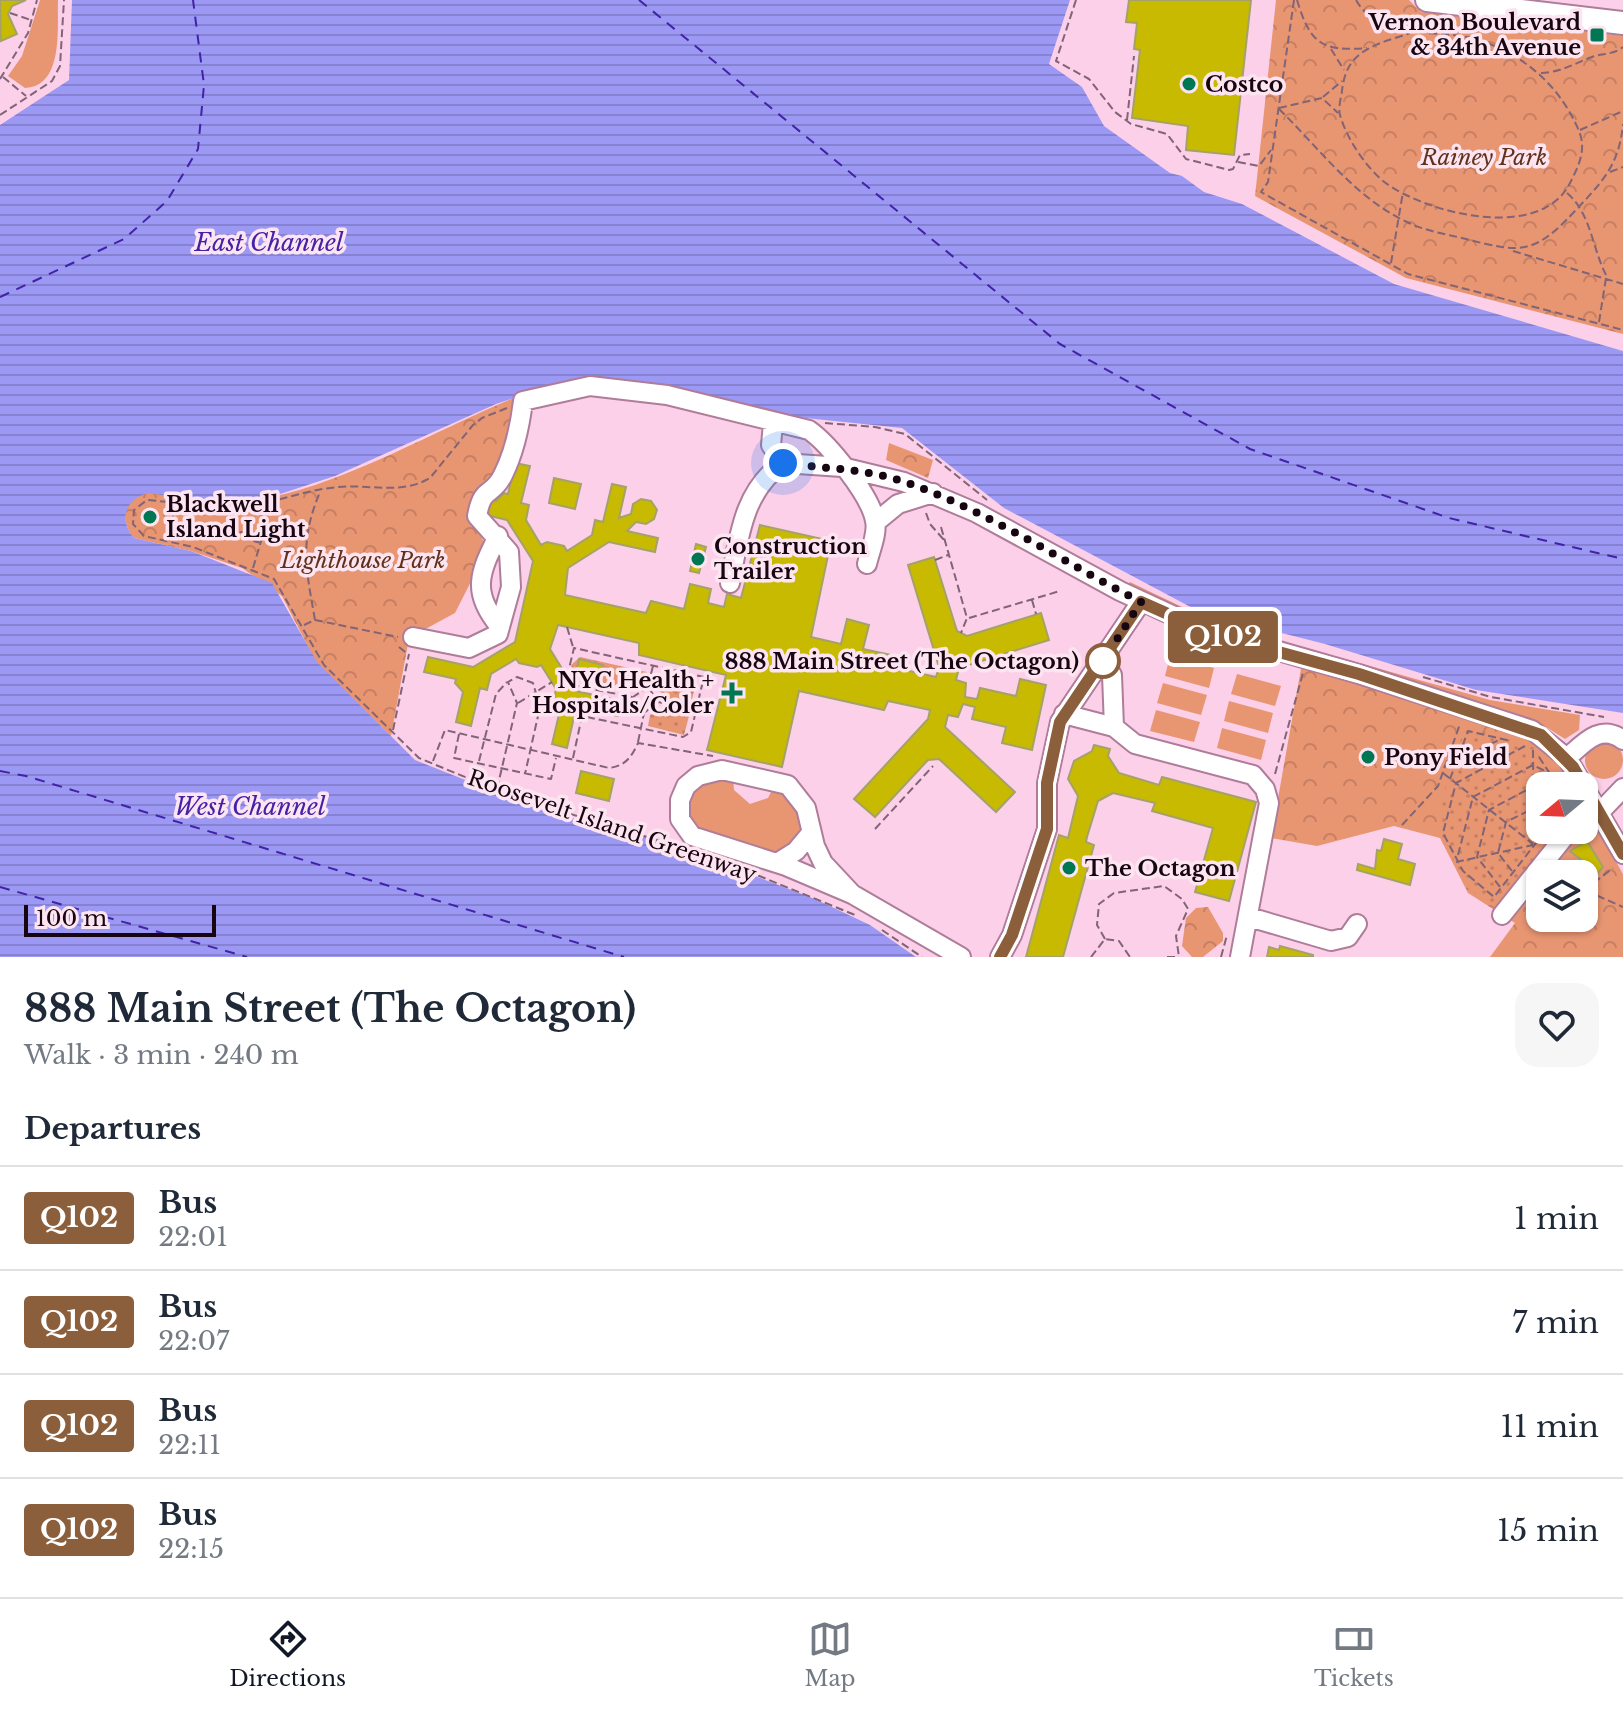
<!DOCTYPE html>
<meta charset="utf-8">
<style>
:root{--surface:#fff;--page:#f6f6f7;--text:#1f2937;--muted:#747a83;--line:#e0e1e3;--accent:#111827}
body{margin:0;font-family:"Libre Baskerville",serif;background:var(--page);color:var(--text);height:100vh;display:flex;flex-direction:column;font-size:30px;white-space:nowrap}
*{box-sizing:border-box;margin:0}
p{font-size:26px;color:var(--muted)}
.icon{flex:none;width:44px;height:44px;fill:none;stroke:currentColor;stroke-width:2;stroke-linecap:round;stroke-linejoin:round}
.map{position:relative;height:957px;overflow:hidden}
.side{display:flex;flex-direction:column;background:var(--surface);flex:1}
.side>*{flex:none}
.badge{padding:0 16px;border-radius:6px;font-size:28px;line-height:52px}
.needle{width:52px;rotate:251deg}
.controls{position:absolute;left:1526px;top:772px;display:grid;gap:16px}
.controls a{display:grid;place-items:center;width:72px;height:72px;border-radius:16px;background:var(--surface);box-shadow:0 2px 6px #0004;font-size:40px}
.scale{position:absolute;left:24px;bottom:20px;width:192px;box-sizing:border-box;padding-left:8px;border:4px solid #170611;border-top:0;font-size:22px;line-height:28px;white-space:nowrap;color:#170611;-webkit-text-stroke:6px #fce5f1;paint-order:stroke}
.you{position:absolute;width:40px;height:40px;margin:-20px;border:6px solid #fff;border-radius:50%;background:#1a73e8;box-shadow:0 0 0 12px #1a73e833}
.map>.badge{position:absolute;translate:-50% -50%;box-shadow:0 0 0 4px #fff}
h2{padding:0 24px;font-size:30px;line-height:72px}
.round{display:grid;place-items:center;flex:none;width:84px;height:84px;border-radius:24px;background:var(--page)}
.summary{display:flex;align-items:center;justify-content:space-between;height:136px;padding:0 24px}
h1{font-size:38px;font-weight:800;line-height:60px}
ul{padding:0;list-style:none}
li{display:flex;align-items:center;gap:24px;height:104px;padding:0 24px;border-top:2px solid var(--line)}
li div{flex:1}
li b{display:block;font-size:30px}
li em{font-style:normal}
li .badge{min-width:88px;font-weight:700;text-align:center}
.menu{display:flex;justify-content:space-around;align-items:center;height:112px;border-top:2px solid var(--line);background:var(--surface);font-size:22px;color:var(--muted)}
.menu a{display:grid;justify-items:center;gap:4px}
.menu .on{color:var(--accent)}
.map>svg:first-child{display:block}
</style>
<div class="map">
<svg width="1623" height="957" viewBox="0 0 1623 957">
<defs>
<pattern id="forest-crowns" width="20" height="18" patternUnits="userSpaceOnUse" patternTransform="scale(2)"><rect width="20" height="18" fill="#e89572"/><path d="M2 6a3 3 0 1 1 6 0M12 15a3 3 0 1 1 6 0" fill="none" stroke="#c67f62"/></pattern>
<pattern id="garden-dots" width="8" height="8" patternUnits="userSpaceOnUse" patternTransform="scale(2)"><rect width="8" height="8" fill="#e89572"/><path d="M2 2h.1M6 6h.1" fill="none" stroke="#c67f62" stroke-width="1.8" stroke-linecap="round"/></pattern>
<pattern id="water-rules" width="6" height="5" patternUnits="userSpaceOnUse" patternTransform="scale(2)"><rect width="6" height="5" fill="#9c99f5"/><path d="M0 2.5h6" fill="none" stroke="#8682d1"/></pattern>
</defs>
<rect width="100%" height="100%" fill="#fcd0e9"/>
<path fill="#e89572" d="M40,0H58C57,28 64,86 25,88L8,76L22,56Z
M1130,582L1207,619L1246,631L1490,700L1580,715L1579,730L1565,739L1546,727L1426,689L1226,631L1127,586Z
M1170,656L1214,668L1209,688L1165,676Z
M1237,674L1281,686L1275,706L1231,694Z
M1163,683L1207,695L1201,715L1157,703Z
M1229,701L1273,713L1268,733L1224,721Z
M1156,710L1200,722L1194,742L1150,731Z
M1222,728L1266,740L1261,760L1217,748Z
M1585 760a19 19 0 1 1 38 0a19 19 0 1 1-38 0Z
M733,777L734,790L750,804L768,798L774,786C813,801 813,855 766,853L694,828L687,818L689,795L702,780Z"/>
<path fill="url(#forest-crowns)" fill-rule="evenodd" d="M1276,0H1409L1421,12L1623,36V334L1406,278L1255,196Z
M516,397L504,449L475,522L487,550L455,613L418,633L408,644L391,736L316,662L282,596L242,568L191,551L134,538C123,526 121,505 137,496C152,488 170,498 185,500C210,503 247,502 271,497C350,481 440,428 516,397Z
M889,443L933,460L928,478L886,460Z
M1302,663L1520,731L1552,755L1573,786H1540V830H1584V805L1623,874V957H1490L1515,923L1468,893L1440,838L1394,826L1317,846L1271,838ZM1540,874H1584V918H1540Z
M1208,907L1223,933V941L1203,957H1192L1182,946L1186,918L1196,908Z"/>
<path fill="url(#garden-dots)" d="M580,657L647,672L645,684L637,690L575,677L571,665Z
M659,674L696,682L691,704L665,698L656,686Z
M662,710L689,716L684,735L648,726L650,715Z
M1465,726L1533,747L1561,786H1540V830H1560L1498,910L1468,888L1439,833L1444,792Z"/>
<path fill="url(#water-rules)" d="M72,0H1070L1049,64L1082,87L1104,126L1170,173L1182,176L1204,192L1242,204L1394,284L1623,351V713L1476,690L1325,644L1200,612L1004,508L902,428L538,390L496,404L335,476L271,497L246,502H206L149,493C126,498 118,519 134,538L191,551L272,583L317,662L415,760L538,809L655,838L815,899L870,925L916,957H0V125L69,80Z"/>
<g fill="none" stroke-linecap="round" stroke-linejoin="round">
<path stroke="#4222a7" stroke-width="2" stroke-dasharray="10 8" stroke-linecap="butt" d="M639,0L1060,344L1250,449L1449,518L1623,559
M0,297L124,239L167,201L198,149L204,85L193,0
M0,771L26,776L624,957
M0,887L247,957"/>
</g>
<path fill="#c8ba00" stroke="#a5a16b" stroke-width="2" d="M0,0H26L12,6L8,14L17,34L1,41Z
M1129,0H1251L1234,155L1186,150L1188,126L1132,118L1140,50L1134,49L1137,23L1126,22Z
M515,463L530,466L521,503L529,505L526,520L541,545L547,542L564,546L567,551L592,535L595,520L603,522L612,484L626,487L619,518L631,514L633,504L641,499L651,501L657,510L654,519L646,524L636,522L627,531L658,538L655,552L609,542L568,568L565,595L646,613L651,601L684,609L690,584L711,589L708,603L724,607L727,594L741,598L760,525L831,541L811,637L841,644L847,619L869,625L863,649L896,656V668L936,677L939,667L908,565L934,557L957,631L967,636L1041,613L1049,640L959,668L956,680L966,683L965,697L977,699L980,688L1016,696L1020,679L1046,685L1032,750L1002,743L1006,727L972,719L975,707L963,704L958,717L948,715L945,727L1015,792L996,812L939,759L928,760L875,817L854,799L928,719L930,710L888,701L884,710L799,691L782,767L707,750L726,675L639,655V643L558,625L550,649L576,691L621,701L618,716L587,709L586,713L574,717L567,748L552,744L561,706L553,705L556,689L541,665L537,667L519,663L516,659L491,674L487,690L480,688L471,726L456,722L463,692L455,683L456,679L424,672L428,657L473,667L515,642L533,561L507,520L486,515L489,500L496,501L504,493L508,494Z
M554,478L581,484L575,509L549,503Z
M696,544L706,547L699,573L690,571Z
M579,659L603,665L600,678L576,672Z
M1094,745L1110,749L1108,756L1119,773L1159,785L1162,777L1256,802L1229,901L1195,892L1213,828L1152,811L1155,803L1113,793L1098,801L1087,837L1086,842L1094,845L1063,957H1026L1059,835L1068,838L1078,796L1068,779L1074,761L1092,751Z
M581,771L614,779L609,801L576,793Z
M1384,839L1402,844L1398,859L1415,864L1410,885L1357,870L1358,864L1375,869L1377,850L1381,851Z
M1587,841L1603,867L1598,873L1570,851Z
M1280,946L1313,955V957H1267L1269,947L1279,950Z"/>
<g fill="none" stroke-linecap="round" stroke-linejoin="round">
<g stroke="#af7c99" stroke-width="22">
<path id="minor" d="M773,423L771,445L783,463
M783,463L842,467L904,482L977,513L1120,591L1202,629L1359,674L1532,730L1567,758L1623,854
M876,522L898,504L933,493
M498,536C479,573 471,593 500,627
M730,583C739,537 743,491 783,463
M413,637L469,648L498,634L511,587L509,552L477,516C483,484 492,498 503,475C514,453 520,426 523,401L590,386L667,395L809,430C829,444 871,496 875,521C878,533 870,551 867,564
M1103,661L1112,675L1114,727
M1064,714L1114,727L1135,744L1253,775L1265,789L1269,803L1240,957
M1567,758C1584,743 1600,723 1623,740
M1600,812L1623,788
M777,863L796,851L811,833
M852,894L823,863L815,846L806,808L788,785L722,770L698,776L686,786L680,800V819L692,836L786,866L852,894L961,957
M1502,915L1570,830
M1249,917L1331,941L1348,937L1357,924
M1000,957L1012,935L1047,829V783L1060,722L1141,602"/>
</g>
<g stroke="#af7c99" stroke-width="26">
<path id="major" d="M1427,0L1623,23"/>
</g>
<path stroke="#816475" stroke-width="2" stroke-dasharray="8 4" stroke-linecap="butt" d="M1076,0L1056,61L1089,79L1115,112L1131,124L1167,134L1186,159L1229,170L1233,169L1240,155L1250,154
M1294,0L1268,182L1261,192L1408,274L1623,330
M1297,0C1310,43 1321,52 1367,48
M1356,0C1378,39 1431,30 1467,37C1518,49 1559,83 1579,131C1587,150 1578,167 1570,183C1540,243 1424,213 1383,181C1365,166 1346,137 1340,115C1338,108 1341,98 1342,91C1344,72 1351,57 1370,48C1382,41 1397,38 1410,33
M10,13L31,20
M1331,49L1344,70
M1541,73C1562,72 1573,64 1592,57C1603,53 1613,55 1623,47
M3,77L26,96
M0,79L28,33L37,0
M1323,97L1342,81
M1279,108L1322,98L1338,113
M1279,109C1319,148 1355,198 1407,222C1425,231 1446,234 1466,239C1520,253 1534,255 1574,212C1602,182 1619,166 1623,124
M0,115L52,81L60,66L64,0
M1127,120L1134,56
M1580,130L1623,111
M1238,162L1259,166L1271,150
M1610,172L1623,167
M1567,193C1591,213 1592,248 1606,275
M1513,251L1623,284
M1391,263L1403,192
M1599,322L1606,278
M507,408L482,418L473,425L430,478C401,495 370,484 339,487C309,489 282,501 253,504C218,508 182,503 147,500L134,510L133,524L144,536L193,547L274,579L324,665L419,758L511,796L680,847
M825,423L875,427L905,434L987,500
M926,513L930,524L944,540
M941,527L967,618L961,633
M169,541L175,504
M261,543L228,534L229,531L263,534
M935,560L948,555
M253,568L262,538L263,504
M1032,600L1036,614
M969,618L1060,591
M315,620C306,568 299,542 320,492
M304,625L315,620L398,637
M567,627L573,647
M399,647L409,655
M567,677L574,648L704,677L696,710L658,702
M1423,677L1491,697L1604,717
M572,685L632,697
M648,686L653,666
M518,703L552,682
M393,730L409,654
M459,734L454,758L551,779L556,758
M638,742L644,713L633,697L648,687L658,702L644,713
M1525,746L1456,783L1443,833L1463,871L1494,897L1546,830
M1533,750L1534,844
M1539,757L1558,786
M573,758L582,716L683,737L691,732L696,711
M1458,760L1499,740
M433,761L445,730L609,768C625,766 631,758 638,743L713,756
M479,761L496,694L507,682
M1443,773L1533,844
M1275,774L1303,673
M1450,779L1468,731L1511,741
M497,789L517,703L508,682L517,677L533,683L540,707L525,774
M1402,825L1438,786L1460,724
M875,829L933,766
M1458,855L1473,797L1533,765L1549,773
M1456,862L1533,845
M1561,864L1576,874
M747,871L855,915
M1512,871L1498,853L1506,822L1534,808L1540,810
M1584,880L1591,885L1613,868
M1591,885L1598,896L1623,907
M1500,887L1477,857L1489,810L1534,786L1540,788
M882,930L922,957
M1105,939L1097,925L1099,904L1114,893L1164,886L1182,899L1188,909L1176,936L1179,957
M1091,957L1105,939L1119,941L1130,957
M1167,957H1176
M1221,957L1227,935"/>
<use href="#minor" stroke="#fff" stroke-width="18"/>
<use href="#major" stroke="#fff" stroke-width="22"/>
</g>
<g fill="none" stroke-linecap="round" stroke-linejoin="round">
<g stroke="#fff" stroke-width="18">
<path id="line" d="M1000,957L1012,935L1047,829V783L1060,722L1141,602L1213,634L1359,674L1541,735L1573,767L1623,854"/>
</g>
<use href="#line" stroke="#8b5e3c" stroke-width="12"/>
<path stroke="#170611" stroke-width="8" stroke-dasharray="0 14.4" d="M783,463C825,469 864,468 905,482C988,511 1063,562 1141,602L1103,661"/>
</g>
<g fill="#007753" stroke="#fce5f1" stroke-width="3">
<rect x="1589" y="27" width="16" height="16" rx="4"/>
<circle cx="1189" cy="84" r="8"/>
<circle cx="150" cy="517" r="8"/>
<circle cx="698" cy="559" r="8"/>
<path d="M728 681h8v8h8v8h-8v8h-8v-8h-8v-8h8z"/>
<circle cx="1368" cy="757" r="8"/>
<circle cx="1069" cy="868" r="8"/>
</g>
<circle fill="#fff" stroke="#8b5e3c" stroke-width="4" cx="1103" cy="661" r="16"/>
<g text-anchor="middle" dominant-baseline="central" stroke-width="7" stroke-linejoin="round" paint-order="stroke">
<g font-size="22" font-weight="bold" fill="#170611" stroke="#fce5f1" text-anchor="start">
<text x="1581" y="22" text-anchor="end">Vernon Boulevard<tspan x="1581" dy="25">&amp; 34th Avenue</tspan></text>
<text x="1205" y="84">Costco</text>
<text x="166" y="504">Blackwell<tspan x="166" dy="25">Island Light</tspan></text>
<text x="714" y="546">Construction<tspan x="714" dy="25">Trailer</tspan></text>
<text x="714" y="680" text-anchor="end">NYC Health +<tspan x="714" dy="25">Hospitals/Coler</tspan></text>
<text x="1384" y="757">Pony Field</text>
<text x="1085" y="868">The Octagon</text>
</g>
<g font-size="22" font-style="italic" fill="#62311b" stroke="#fce5f1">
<text x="1484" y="157">Rainey Park</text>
<text x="363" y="560">Lighthouse Park</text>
</g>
<g font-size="22" font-weight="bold" fill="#170611" stroke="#fce5f1" text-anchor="end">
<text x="1079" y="661">888 Main Street (The Octagon)</text>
</g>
<g font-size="22" fill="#170611" stroke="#fce5f1">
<text transform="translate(612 826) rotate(19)">Roosevelt Island Greenway</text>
</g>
<g font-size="24" font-style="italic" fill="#4222a7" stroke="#fce5f1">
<text x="269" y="242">East Channel</text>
<text x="250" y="806">West Channel</text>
</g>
</g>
</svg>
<div class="controls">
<a><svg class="needle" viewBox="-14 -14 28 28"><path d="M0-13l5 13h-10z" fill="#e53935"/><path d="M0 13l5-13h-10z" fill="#747a83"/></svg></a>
<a><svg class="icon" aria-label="layers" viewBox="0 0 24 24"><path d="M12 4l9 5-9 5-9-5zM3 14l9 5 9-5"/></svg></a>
</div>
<div class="scale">100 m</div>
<div class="you" style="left:783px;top:463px"></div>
<b class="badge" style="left:1223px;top:637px;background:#8b5e3c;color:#fff">Q102</b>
</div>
<section class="side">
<div class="summary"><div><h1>888 Main Street (The Octagon)</h1><p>Walk · 3 min · 240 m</p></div><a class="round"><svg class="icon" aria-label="heart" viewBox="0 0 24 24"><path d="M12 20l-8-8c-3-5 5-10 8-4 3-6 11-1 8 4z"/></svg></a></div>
<h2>Departures</h2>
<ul>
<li><span class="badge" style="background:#8b5e3c;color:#fff">Q102</span><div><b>Bus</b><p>22:01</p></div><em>1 min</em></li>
<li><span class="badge" style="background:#8b5e3c;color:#fff">Q102</span><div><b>Bus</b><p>22:07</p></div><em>7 min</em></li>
<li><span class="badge" style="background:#8b5e3c;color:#fff">Q102</span><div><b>Bus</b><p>22:11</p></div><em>11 min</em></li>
<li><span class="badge" style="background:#8b5e3c;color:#fff">Q102</span><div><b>Bus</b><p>22:15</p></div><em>15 min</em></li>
</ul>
</section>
<nav class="menu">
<a class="on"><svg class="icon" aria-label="directions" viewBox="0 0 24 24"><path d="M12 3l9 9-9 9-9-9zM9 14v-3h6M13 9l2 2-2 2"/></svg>Directions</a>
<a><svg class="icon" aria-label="map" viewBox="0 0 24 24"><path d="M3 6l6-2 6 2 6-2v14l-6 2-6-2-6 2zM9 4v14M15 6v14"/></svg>Map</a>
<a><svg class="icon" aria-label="tickets" viewBox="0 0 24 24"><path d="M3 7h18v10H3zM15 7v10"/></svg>Tickets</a>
</nav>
